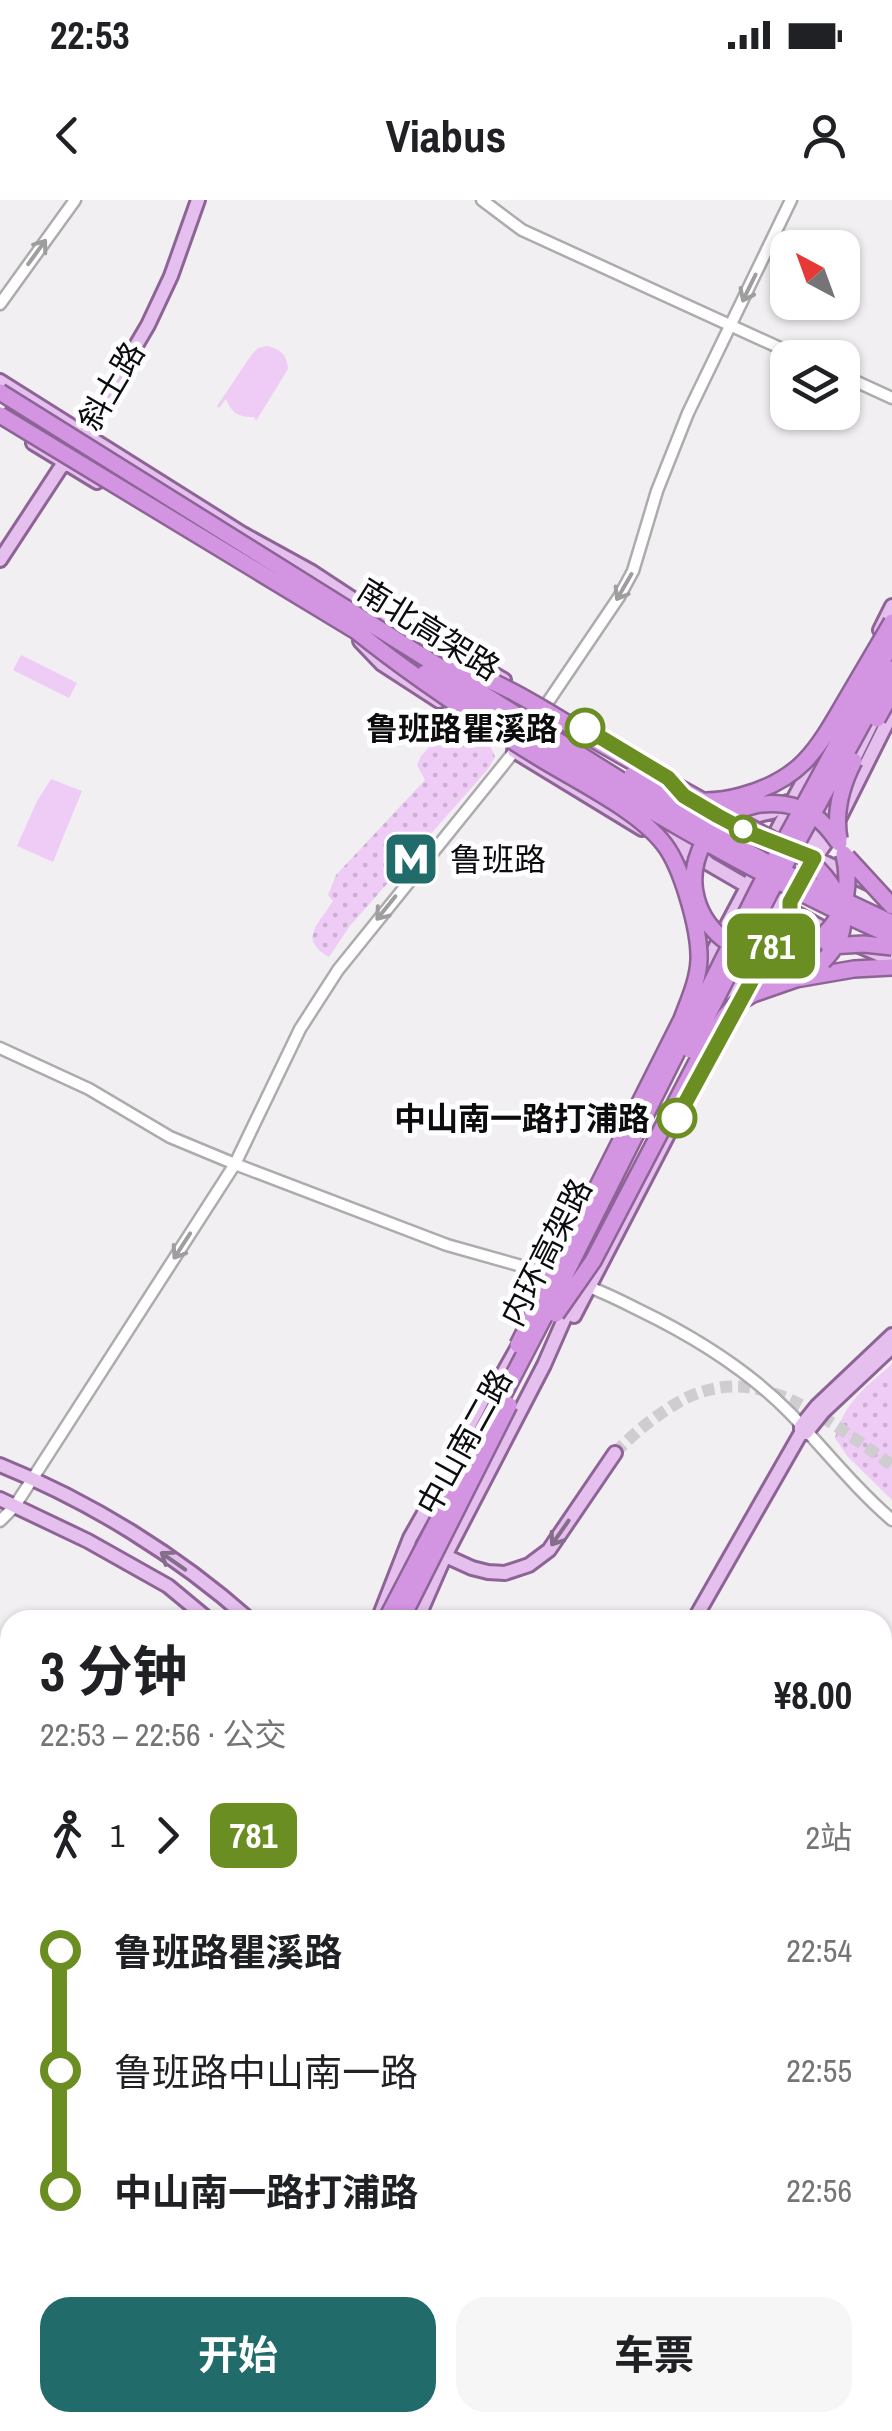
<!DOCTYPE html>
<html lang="zh">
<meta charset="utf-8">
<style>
:root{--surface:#fff;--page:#f6f6f6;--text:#202124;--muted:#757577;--accent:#216c6a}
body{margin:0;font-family:"Archivo Narrow","Noto Sans SC",sans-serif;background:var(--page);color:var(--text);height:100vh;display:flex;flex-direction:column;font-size:38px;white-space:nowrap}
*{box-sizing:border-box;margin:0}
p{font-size:32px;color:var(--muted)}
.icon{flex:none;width:55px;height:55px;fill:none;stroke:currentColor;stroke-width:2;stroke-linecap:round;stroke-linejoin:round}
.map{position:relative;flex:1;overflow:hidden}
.side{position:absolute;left:0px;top:1410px;width:892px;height:822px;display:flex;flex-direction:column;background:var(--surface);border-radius:30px 30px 0 0;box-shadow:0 2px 8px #0004}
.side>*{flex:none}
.badge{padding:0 20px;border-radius:15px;font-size:35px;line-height:65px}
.needle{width:65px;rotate:319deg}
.controls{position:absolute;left:770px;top:30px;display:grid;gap:20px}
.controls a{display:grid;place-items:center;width:90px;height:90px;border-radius:20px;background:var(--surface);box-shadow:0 2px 8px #0004;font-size:50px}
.map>.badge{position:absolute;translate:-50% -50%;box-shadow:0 0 0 5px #fff}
.legs{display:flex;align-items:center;gap:15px;height:110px;padding:0 40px;font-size:32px}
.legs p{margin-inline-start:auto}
.headline{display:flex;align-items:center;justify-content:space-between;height:170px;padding:0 40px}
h1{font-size:55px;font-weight:700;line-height:75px}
.cta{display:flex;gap:20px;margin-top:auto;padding:20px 40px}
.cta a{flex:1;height:115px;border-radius:30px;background:var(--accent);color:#fff;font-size:40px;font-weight:700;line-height:115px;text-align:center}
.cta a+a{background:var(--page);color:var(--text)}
ul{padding:0 40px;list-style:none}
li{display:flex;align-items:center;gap:35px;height:120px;font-size:38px}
li i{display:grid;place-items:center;width:15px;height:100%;margin:0 12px;background:currentColor}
li i::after{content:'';width:25px;height:25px;margin:-12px;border:8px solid;border-radius:50%;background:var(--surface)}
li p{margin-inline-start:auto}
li:first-child i{background:linear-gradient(#0000 50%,currentColor 0)}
li:last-child i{background:linear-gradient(currentColor 50%,#0000 0)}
.status{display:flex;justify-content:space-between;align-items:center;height:70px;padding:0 50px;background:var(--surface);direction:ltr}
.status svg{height:28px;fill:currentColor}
header{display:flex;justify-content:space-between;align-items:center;height:130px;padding:0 40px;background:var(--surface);font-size:45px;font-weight:700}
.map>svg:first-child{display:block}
</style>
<div class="status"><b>22:53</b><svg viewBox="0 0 49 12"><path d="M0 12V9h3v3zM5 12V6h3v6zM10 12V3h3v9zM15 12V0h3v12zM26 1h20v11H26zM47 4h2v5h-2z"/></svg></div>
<header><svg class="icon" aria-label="back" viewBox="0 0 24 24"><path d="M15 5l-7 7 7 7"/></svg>Viabus<svg class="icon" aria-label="person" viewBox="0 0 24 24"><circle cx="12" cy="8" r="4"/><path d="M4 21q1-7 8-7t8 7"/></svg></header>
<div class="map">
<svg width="892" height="2231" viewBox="0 0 892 2231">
<defs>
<pattern id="grass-dots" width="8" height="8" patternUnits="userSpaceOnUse" patternTransform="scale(2.5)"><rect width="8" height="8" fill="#eeccf6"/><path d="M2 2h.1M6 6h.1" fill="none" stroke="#cbaed2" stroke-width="1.8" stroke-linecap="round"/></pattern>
</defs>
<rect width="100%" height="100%" fill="#f2eff2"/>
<path fill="url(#grass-dots)" d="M457,526L491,547L495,557L488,569L349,727L329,757C320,752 315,748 312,738L315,727L333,701L328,695L336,675L425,580L417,565L421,556L446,529L451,530Z
M892,1164V1300L847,1256L835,1238C844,1202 866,1187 892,1164Z"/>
<path fill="#eeccf6" d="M267,146C281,149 287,155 288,169L256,221L254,217C240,218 231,213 226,199L219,208L217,206L252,154L258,148Z
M21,455L77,483L69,498L13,470Z
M51,579L82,591L53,662L17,646L37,601Z"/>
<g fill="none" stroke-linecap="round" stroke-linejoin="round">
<path stroke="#d0cdd0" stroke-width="12" stroke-dasharray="12 6" stroke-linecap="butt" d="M615,1253C632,1235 649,1221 669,1208C753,1152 823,1218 892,1265"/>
<g stroke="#aeabae" stroke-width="15">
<path id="minor" d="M482,0L522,30L802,158
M0,104L75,0
M842,175L892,198
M529,530L619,397L633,371L657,291L688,213L791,0
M0,848L89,889L170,937L235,964L447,1045L557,1076
M583,1085C602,1091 621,1101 639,1110C695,1137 747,1169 791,1214C825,1250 855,1288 892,1320
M0,1321L14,1307L33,1278L235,964L300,829L338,770L517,548
M0,1554L10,1561
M882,1628L892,1622
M0,1683L6,1685L10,1684
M882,1690L892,1697
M0,1843L10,1830
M0,2117L10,2121
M0,2134L10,2138
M244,2222L272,2231
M302,2222L324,2231"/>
</g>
<g stroke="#8e6497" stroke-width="18">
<path id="major" d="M0,181L243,334L312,372L391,424L405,437L462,468
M33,243L97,282
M0,360L97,212L148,125L171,76L198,0
M391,424L410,425L504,480
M880,430L892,406
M360,441L382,464L439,501
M514,551L642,629
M850,567L879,508
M639,613L684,641L709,664
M736,620L772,612L787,602
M664,642L679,652L709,664L752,689
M809,655L872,685
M810,665L830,637L892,513
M787,708L835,735
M857,745L892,760
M700,776L819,551
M721,815L807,654L837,594
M574,1116L675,921L791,710L790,702L796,692
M804,1233H806L823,1212L892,1147
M0,1265C90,1301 178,1356 250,1420
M0,1299L88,1341L168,1386L209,1420
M439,1353L472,1368L488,1372L505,1373L529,1365L549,1350L615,1253
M378,1420L410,1338L523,1138
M417,1420L445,1356L544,1165L573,1099
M694,1420L801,1233V1226L817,1206L892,1135
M882,2067L892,2080
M882,2091L892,2105
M123,2231L124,2222
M165,2231L166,2222
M591,2231L593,2222
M609,2231L611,2222"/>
</g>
<g stroke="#8e6497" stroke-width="20">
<path id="highway" d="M796,779L854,769L892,767
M136,2231L137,2222
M151,2231L152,2222"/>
</g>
<use href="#minor" stroke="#fff" stroke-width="10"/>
<use href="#major" stroke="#e5bfee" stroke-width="12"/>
<use href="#highway" stroke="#d394e2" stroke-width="15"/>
<g stroke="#8e6497" stroke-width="20" stroke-linecap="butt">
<path id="highway-bridge" d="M0,192L654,601L790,675L892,723
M0,215L363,435
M355,430C413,477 474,517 538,557C575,580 638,610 664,644C682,667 700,730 699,760C698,781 689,800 682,819L518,1145
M453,466C508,484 554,516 603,545C670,583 738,621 806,658C840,686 860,725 823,761
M425,473C578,567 728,664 892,736
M877,519L892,492
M632,575C670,598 697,608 741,596C800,580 816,552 845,502C861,475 876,449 892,422
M839,639C834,611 841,586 854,561
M839,643C832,633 824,622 813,615C778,593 726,603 705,640C658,723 771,801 831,727C848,706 850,681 844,654
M847,657L892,706
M829,746L864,744L892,747
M690,850L769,694L892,469
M556,1114L593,1061L699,858L725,816L736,804L753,794L796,779
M386,1420L546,1113L759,688L892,443
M401,1420L509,1205"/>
</g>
<use href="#highway-bridge" stroke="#d394e2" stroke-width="15"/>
</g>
<defs><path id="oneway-shaft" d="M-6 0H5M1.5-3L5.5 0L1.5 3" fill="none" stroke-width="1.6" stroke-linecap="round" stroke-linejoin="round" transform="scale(2.5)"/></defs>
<g stroke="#9e9e9e">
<use href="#oneway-shaft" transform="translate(37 52) rotate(-54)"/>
<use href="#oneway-shaft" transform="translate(749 88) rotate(116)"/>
<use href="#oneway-shaft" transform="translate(624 387) rotate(120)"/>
<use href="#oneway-shaft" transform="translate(386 708) rotate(129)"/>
<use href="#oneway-shaft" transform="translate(182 1046) rotate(123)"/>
</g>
<g stroke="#846e89">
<use href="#oneway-shaft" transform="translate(560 1333) rotate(125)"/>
<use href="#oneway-shaft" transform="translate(173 1361) rotate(-145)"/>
</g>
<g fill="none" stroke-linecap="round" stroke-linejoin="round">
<g stroke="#fff" stroke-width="22">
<path id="line-1" d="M585,528L668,578L684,596L718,616L750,633L814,658L790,702V710L677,918"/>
</g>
<use href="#line-1" stroke="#6b8e23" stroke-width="15"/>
</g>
<defs>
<g id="metro-square" transform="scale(2.875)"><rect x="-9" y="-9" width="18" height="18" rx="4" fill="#216c6a" stroke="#fefdff"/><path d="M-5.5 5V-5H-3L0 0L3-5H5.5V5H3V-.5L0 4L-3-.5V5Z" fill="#fff"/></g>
</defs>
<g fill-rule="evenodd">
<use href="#metro-square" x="411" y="659"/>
</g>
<g fill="#fff" stroke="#6b8e23" stroke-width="5">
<circle cx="585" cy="528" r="18"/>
<circle cx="743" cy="629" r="12"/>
<circle cx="677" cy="918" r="18"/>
</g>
<g text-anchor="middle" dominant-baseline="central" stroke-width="10" stroke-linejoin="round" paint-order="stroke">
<g font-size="32" fill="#0d0c0d" stroke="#fefdff">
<text transform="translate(111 186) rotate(-59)">斜土路</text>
<text transform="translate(429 429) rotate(32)">南北高架路</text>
<text transform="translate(546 1052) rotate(-63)">内环高架路</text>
<text transform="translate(464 1242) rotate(-61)">中山南二路</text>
</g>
<g font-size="32" font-weight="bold" fill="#0d0c0d" stroke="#fefdff" text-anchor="end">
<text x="558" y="528">鲁班路瞿溪路</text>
<text x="650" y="918">中山南一路打浦路</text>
</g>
<g font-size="32" fill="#0d0c0d" stroke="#fefdff" text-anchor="start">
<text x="450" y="659">鲁班路</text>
</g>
</g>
</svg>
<div class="controls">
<a><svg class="needle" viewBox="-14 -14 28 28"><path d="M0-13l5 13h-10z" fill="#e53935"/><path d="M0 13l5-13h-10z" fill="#757577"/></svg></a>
<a><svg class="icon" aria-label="layers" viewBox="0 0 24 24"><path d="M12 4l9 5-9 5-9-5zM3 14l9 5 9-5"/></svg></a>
</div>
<b class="badge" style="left:771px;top:746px;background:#6b8e23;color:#fff">781</b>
<section class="side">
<div class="headline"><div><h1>3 分钟</h1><p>22:53 – 22:56 · 公交</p></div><b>¥8.00</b></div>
<div class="legs"><svg class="icon" aria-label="walk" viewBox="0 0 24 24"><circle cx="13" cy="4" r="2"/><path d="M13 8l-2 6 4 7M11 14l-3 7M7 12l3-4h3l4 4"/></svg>1<svg class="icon" aria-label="forward" viewBox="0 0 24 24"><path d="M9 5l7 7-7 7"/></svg><b class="badge" style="background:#6b8e23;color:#fff">781</b><p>2站</p></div>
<ul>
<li><i style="color:#6b8e23"></i><b>鲁班路瞿溪路</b><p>22:54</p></li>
<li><i style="color:#6b8e23"></i><span>鲁班路中山南一路</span><p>22:55</p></li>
<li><i style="color:#6b8e23"></i><b>中山南一路打浦路</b><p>22:56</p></li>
</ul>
<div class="cta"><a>开始</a><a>车票</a></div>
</section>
</div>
